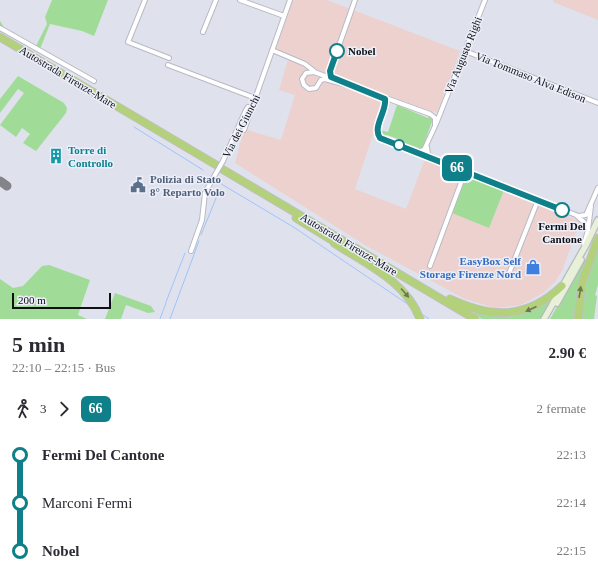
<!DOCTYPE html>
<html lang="it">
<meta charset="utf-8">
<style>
:root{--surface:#fff;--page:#f2f2f3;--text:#2b2b33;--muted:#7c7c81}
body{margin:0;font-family:"Times New Roman",serif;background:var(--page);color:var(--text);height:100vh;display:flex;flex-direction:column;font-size:15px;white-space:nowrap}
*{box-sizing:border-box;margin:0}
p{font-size:13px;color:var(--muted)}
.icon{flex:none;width:22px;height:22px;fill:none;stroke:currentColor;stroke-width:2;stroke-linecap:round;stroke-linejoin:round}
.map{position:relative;height:319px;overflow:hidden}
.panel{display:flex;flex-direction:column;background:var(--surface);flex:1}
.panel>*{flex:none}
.badge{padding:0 8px;border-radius:6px;font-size:14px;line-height:26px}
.scale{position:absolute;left:12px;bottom:10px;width:99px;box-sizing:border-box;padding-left:4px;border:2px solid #0f1013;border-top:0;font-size:11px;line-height:14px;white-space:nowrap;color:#0f1013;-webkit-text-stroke:3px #eceffa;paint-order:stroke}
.map>.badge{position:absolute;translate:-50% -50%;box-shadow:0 0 0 2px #fff}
.legs{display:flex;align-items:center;gap:6px;height:44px;padding:0 12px;font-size:13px}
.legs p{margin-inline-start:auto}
.summary{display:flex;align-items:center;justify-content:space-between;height:68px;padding:0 12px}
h1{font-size:22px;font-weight:600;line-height:30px}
ul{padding:0 12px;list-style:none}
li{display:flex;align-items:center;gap:14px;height:48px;font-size:15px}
li i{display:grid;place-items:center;width:6px;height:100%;margin:0 5px;background:currentColor}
li i::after{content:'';width:10px;height:10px;margin:-5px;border:3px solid;border-radius:50%;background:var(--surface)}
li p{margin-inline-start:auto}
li:first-child i{background:linear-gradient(#0000 50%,currentColor 0)}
li:last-child i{background:linear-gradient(currentColor 50%,#0000 0)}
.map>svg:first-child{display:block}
</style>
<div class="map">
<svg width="598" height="319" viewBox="0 0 598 319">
<rect width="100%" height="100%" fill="#dfe2ec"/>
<path fill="#ecd1cf" d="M293,0H327L460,51L437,113L386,95L355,189L406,209L425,159L580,221L562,271L555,282L543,293L521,305L495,308L465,299L365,245L235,163L244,129L281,140L295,95L279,90L288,60L274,54Z
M553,0H598V20L553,2Z"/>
<path fill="#a0dc97" d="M52,0H108L94,36L82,31L50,24L40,49L0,27V21L5,29L36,46L47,24L45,17Z
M18,76L64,103L67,108L66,113L36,151L23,143L30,134L22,128L16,137L0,125L24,93L18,89L0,113V99Z
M397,105C408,109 417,114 428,118L429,116L433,119L422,149L402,143L401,140L387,135L386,137L381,134L380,130L388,132Z
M469,176L504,190L489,228L452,213L465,178Z
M598,241V285L595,295L597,296L594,319H580L581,294Z
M584,259L586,260L579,285L576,319H550Z
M49,265L90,280L78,315L87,319H0V279L13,288L23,286L42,266Z
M115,293L151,306L155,312L148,313L126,305L121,319H105Z
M552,298L541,319H482L473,313C478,311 487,315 494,316C515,319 536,312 552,298Z"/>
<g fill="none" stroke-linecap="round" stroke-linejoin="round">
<path stroke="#a0c3fd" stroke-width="1" d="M134,127L203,170
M218,182L295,228L409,305
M201,235L219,191
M166,302L185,253
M420,313L429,319
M160,319L166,303
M170,319L199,241"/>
<path stroke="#82848a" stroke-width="9" d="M0,181L7,186"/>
<g stroke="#b7bac4" stroke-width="6">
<path id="minor" d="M145,0L128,42L169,58
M240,0L284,16
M0,28L94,81
M203,32L216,0
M272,50L305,64L314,71
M465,51L598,103
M168,65L255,98
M333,78L331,76L330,71L355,0
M358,88L325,79L321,80L316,88L309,89L304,85L302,79L306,73L314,72L430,114L435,118V126L424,150L416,152
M384,97C390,110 372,124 380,137L431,158
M436,124L485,0
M244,130L290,0
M427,147L428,154L435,160L576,215L585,223L588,230
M223,161L246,110L248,107L252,109
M578,216L586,215L598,188
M584,244L588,230L591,206
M191,251L202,220L205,193L212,180
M430,266L465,172
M508,276L538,200"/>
</g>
<g stroke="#b7bac4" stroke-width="8">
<path id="secondary" d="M557,303L581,260
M544,319L586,245L598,220"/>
</g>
<g stroke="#c1c1c2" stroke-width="9">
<path id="motorway" d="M0,37L218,166
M222,169L475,319
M296,218L338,244
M334,243C366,264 406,281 420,319
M450,299C493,319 527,319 562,286
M578,319L582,283L598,238"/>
</g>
<use href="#minor" stroke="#fff" stroke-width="4"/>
<use href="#secondary" stroke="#e8f1d7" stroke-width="5.5"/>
<use href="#motorway" stroke="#b3d07a" stroke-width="7"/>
<g stroke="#b7bac4" stroke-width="6" stroke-linecap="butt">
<path id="minor-bridge" d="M212,180L223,161"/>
</g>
<use href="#minor-bridge" stroke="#fff" stroke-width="4"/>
</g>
<defs><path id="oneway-solid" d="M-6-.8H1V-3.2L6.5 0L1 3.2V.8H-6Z"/></defs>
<g fill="#697a4c">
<use href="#oneway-solid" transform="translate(580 292) rotate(-81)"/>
<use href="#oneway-solid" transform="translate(405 293) rotate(49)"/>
<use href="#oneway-solid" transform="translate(531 309) rotate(156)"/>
</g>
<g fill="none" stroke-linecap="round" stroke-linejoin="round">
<g stroke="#fff" stroke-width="9">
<path id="line-1" d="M337,51L330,71L331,77L385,99C387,111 372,127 380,138L562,210"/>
</g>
<use href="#line-1" stroke="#0f7f89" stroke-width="6"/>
</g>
<defs>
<g id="building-bare" transform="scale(1.2)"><path d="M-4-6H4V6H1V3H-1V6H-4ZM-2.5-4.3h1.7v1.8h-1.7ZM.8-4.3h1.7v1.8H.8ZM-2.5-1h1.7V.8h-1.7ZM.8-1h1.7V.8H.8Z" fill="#0f9aa8" stroke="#eceffa" stroke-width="2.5" paint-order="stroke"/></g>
<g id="civic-bare" transform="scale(1.2)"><path d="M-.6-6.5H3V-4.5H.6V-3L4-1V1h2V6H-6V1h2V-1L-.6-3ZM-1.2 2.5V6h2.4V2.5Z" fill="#5c6f8a" stroke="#eceffa" stroke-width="2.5" paint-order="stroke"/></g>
<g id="shop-bare" transform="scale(1.2)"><path d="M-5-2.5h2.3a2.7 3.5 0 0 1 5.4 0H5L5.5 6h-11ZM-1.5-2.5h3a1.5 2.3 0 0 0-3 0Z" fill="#3f7fe0" stroke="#eceffa" stroke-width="2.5" paint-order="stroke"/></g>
</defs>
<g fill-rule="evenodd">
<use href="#building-bare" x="56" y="156"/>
<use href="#civic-bare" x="138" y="185"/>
<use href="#shop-bare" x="533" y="267"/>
</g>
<g fill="#fff" stroke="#0f7f89" stroke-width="2">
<circle cx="337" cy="51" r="7"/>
<circle cx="399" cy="145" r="5"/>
<circle cx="562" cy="210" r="7"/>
</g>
<g text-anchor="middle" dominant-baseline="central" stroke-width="3" stroke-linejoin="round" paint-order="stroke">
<g font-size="11" font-weight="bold" fill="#0f1013" stroke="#eceffa" text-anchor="start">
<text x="348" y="51">Nobel</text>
<text x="562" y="226" text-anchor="middle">Fermi Del<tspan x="562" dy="13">Cantone</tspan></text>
</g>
<g font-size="11" fill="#0f1013" stroke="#eceffa">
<text transform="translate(463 55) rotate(-68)">Via Augusto Righi</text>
<text transform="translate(68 77) rotate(31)">Autostrada Firenze-Mare</text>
<text transform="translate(531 77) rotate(22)">Via Tommaso Alva Edison</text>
<text transform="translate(241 126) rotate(-63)">Via dei Giunchi</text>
<text transform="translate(349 244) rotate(31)">Autostrada Firenze-Mare</text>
</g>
<g font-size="11" font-weight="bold" fill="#0d838f" stroke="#eceffa" text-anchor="start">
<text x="68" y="150">Torre di<tspan x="68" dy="13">Controllo</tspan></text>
</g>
<g font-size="11" font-weight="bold" fill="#4e5e75" stroke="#eceffa" text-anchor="start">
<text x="150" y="179">Polizia di Stato<tspan x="150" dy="13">8° Reparto Volo</tspan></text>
</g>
<g font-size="11" font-weight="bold" fill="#366cbe" stroke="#eceffa" text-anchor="end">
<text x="521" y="261">EasyBox Self<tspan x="521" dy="13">Storage Firenze Nord</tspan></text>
</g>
</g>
</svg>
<div class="scale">200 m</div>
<b class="badge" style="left:457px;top:168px;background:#0f7f89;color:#fff">66</b>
</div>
<section class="panel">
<div class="summary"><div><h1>5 min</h1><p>22:10 – 22:15 · Bus</p></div><b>2.90 €</b></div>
<div class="legs"><svg class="icon" aria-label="walk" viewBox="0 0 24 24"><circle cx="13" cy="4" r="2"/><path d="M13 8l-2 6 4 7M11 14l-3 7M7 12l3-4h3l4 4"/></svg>3<svg class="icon" aria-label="forward" viewBox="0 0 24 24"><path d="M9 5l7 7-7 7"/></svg><b class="badge" style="background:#0f7f89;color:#fff">66</b><p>2 fermate</p></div>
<ul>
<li><i style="color:#0f7f89"></i><b>Fermi Del Cantone</b><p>22:13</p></li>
<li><i style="color:#0f7f89"></i><span>Marconi Fermi</span><p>22:14</p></li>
<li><i style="color:#0f7f89"></i><b>Nobel</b><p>22:15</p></li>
</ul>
</section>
